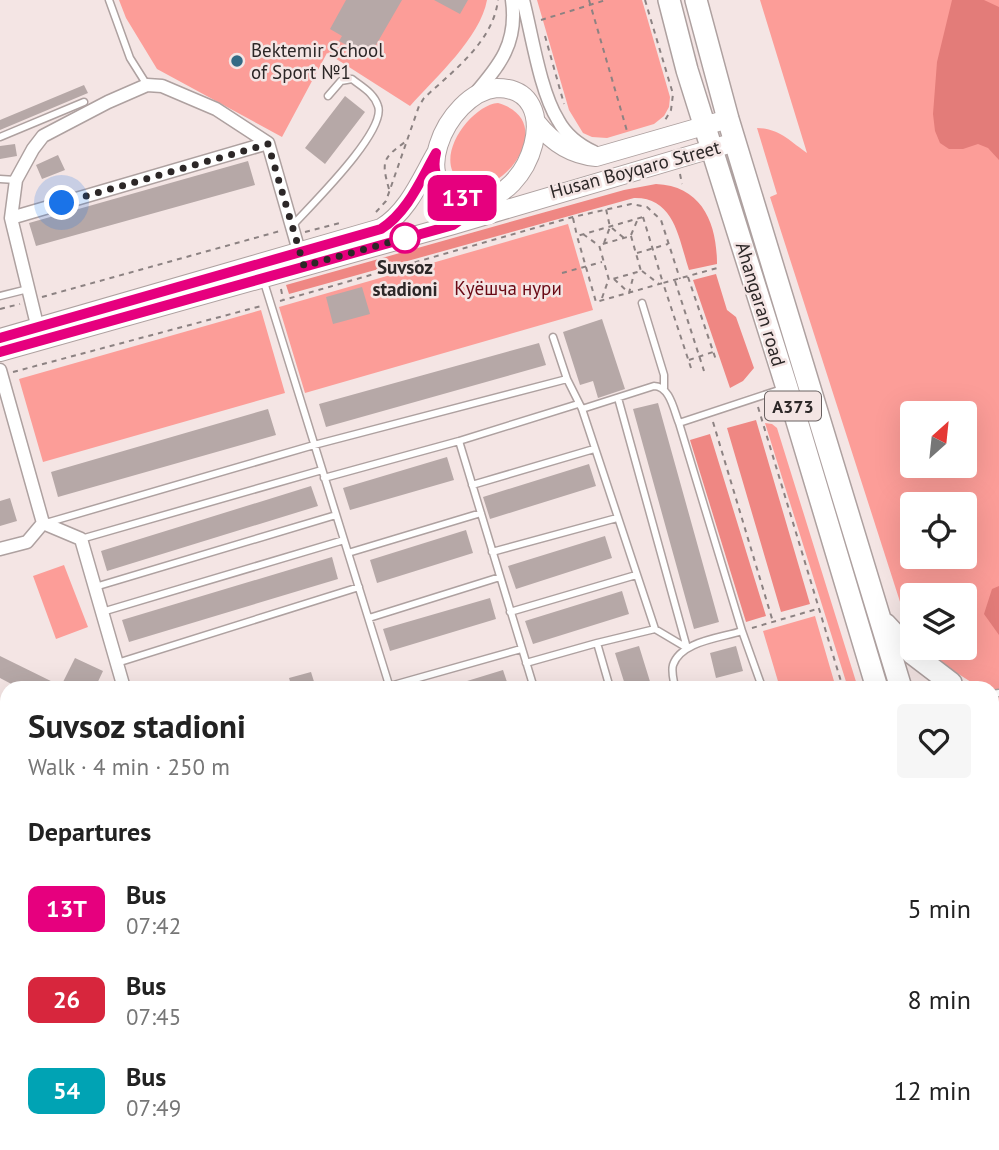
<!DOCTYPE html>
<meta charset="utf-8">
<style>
:root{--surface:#fff;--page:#f6f6f6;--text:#222;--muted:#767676}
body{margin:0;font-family:"PT Sans",sans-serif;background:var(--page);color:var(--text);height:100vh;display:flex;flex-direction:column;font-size:26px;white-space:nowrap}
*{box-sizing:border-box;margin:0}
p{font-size:23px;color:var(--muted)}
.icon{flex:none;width:38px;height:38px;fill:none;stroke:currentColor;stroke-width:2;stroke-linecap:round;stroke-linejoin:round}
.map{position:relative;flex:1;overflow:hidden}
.details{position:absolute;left:0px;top:681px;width:999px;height:471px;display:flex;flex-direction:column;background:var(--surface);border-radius:21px 21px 0 0;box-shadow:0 7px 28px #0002}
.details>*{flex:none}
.badge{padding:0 14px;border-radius:10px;font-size:24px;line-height:46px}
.needle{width:46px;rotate:27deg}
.tools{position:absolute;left:900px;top:401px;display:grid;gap:14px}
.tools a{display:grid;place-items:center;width:77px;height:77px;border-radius:7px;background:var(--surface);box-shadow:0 7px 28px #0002;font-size:35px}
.you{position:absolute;width:35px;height:35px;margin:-18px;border:5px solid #fff;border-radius:50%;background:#1a73e8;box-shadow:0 0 0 10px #1a73e833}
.map>.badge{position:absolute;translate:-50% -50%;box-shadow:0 0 0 4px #fff}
h2{padding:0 28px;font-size:26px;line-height:63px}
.round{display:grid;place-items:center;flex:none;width:74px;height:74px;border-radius:7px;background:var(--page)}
.overview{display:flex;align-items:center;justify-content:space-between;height:119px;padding:0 28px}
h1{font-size:33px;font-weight:600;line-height:52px}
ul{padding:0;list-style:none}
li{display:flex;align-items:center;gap:21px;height:91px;padding:0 28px}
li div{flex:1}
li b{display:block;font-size:26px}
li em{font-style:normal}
li .badge{min-width:77px;font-weight:700;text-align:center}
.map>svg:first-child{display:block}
</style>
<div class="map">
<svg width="999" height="1150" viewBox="0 0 999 1150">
<rect width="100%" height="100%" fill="#f4e5e4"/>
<path fill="#fc9d98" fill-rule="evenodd" d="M119,0H487C480,38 436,77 410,106L327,53L282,137L157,69L126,18Z
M537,0H642L670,97L669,107L664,116L654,124L607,138L592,137L583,133L569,110Z
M760,0H999V790L992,792V688H976L974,684L937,660L924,648H964V595H912L911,636L770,197L777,194L757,128C779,128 791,142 807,153ZM912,413H964V466H912ZM912,504H964V556H912Z
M498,103C564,122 495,209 460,181C432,158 471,105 498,103Z
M568,224L593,310L305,393L279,307Z
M261,310L285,393L43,462L19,379Z
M765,423L772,424L777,428L858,688H848Z
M64,565L88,627L56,639L33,576Z
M815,616L836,688H780L763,631Z"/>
<path fill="#ef8783" d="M656,184C702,186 717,223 717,264L689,270C679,240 675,197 634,198L289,294L286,285L624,190Z
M716,274L727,310L736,317L754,368L743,381L730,388L693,280Z
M756,420L810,604L781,612L727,428Z
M710,434L766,616L746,622L690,440Z
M992,1144L995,1150H852L851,1145Z"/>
<path fill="#e37c79" d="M952,0H984L999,7V160L988,148L978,144L963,149H949L940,143L935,131L933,114L937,62Z
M999,586V635L984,614L992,589Z"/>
<path fill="#b6a8a7" d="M346,0H402L369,57L339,41L342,36L330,29Z
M434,0H468L460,14Z
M84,85L88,93L0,130V120Z
M345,96L365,112L325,164L305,148Z
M15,144L17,156L0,159V146Z
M58,155L65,170L42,179L36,165Z
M248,161L255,185L36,246L29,223Z
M362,287L370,314L333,324L326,297Z
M602,319L625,389L598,398L593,381L580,385L563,332Z
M539,343L546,365L326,427L319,404Z
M658,403L719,622L694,629L633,409Z
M268,409L276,435L58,497L51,472Z
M447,457L454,480L350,510L343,488Z
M589,464L596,486L490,519L483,497Z
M311,486L318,506L107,571L101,551Z
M10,498L17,521L0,526V501Z
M466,530L473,553L377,583L370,560Z
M605,536L612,558L516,589L508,566Z
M332,557L338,579L129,642L122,620Z
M622,591L629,614L533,644L525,621Z
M490,598L496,619L390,651L383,629Z
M639,646L652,688H626L615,653Z
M736,646L743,671L716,678L710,653Z
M0,656L61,686L75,658L103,671L95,688H19L0,678Z
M503,670L509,688H454V685Z
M311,672L316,688H292L289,678Z"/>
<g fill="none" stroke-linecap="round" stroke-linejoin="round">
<g stroke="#aea1a0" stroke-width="9">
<path id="service" d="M109,0L130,58L147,85
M0,137L84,102
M0,179L16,180
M293,225C311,205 387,131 378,106C374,93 362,87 352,79L341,81L328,96
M263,279L390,688
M0,296L28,289
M642,303L664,375V388
M553,337L567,379
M582,409L655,629
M679,423L742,631L762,687L759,688
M459,441L534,688
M324,478L459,441L578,404
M472,485L594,449
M46,523L314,445L567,379L582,409L654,386C670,386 674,411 679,423L782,389
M81,539L322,470
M492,552L617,518
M348,553L481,513
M95,587L336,515
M102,612L344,540
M510,612L636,575
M369,618L500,577
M597,643L655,629L687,648L618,398
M117,663L359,587
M526,663L597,643L610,688
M390,686L521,649
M675,688C674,681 671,672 673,665C681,641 721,638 742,631
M992,694L999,693
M992,837L999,835
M0,889L7,887
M0,960L7,958
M89,1144L91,1150
M206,1144H208
M399,1144L401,1150
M168,1150L188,1144
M293,1150L309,1144
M567,1150L585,1144
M819,1150L826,1144"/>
</g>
<g stroke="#aea1a0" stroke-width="15">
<path id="minor" d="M523,0C532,35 540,91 558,120C566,135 579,145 594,152
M473,96C500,65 518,43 512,0
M11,218L268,143
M39,333L11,218L16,180L33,149L43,136L108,102L147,85L162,86L216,109L268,143L301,258
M0,370L43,523L81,539L124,688
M0,549L27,542L43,523
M992,964L999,963
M255,1144L256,1150"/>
</g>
<g stroke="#aea1a0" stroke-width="18">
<path id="tertiary" d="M992,1100L999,1106
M705,1150L723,1144
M752,1150L770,1144"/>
</g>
<g stroke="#aea1a0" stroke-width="20">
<path id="secondary" d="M497,88C567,88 531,201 476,200C399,199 446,92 497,88Z
M537,123C552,142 572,155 596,157L728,119
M0,338L381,228C408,212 421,179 436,153
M0,352L453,225L735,142"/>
</g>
<g stroke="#aea1a0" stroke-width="24">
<path id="trunk" d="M669,0L687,70L787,388L877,688
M696,0L728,119L901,688
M885,624L913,654L951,683
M992,986L999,1010
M992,1069L999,1091"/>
</g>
<path stroke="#8c8282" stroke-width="2" stroke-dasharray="5 5" stroke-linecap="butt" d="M589,0L627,131
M645,0L673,94L671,110L664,122
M541,20L606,0
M545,36L564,104
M680,174L682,184
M389,189C381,161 383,158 405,142
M376,212L386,201L419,106L424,98C453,71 493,42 498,0
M643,217L663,283L596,302L577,236Z
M573,218L577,236
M612,228L624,238
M305,232L340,223
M583,234L598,245
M631,235L637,221
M631,236L641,271L609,280L599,245Z
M604,243L610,227L606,209
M637,253L668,244
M642,271L659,284
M562,273L602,262
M688,277L716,360
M614,279L629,293L634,274
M675,281L704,371
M281,289L283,299
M42,297L280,231
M602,298L608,281
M280,301L573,217L631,204L647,207L661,220L680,279
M0,309L20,304
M689,360L713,352
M691,368L663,283L721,267
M13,372L261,306
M758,407L843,688
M713,422L773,622
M752,628L817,609
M447,1150L465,1144"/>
<use href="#service" stroke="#fff" stroke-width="6"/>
<use href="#minor" stroke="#fff" stroke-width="12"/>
<use href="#tertiary" stroke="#fff" stroke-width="16"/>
<use href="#secondary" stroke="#fff" stroke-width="18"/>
<use href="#trunk" stroke="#fff" stroke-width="21"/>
</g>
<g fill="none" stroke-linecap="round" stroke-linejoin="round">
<g stroke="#fff" stroke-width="16">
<path id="line" d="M0,338L381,229C408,212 421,179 436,153C427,188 463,205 493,197L453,225L0,352"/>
</g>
<use href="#line" stroke="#e6007e" stroke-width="10"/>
<path stroke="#2c2727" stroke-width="7" stroke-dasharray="0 12.6" d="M62,203L268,144L304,266L405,238"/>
</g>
<circle fill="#346a85" stroke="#f4e5e4" stroke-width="2.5" cx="237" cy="61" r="7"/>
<circle fill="#fff" stroke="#e6007e" stroke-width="3.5" cx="405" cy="238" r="14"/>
<g text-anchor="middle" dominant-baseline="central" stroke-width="5" stroke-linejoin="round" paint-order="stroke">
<rect fill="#f4e5e4" stroke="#686060" stroke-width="2" x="765" y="391.5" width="56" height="29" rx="5"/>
<g font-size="18" font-weight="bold" fill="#2c2727">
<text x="793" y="406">A373</text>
</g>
<g font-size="19" fill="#2c2727" stroke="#f4e5e4" text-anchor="start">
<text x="251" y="50">Bektemir School<tspan x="251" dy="22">of Sport №1</tspan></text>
</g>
<g font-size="19" fill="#2c2727" stroke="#f4e5e4">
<text transform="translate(635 169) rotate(-15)">Husan Boyqaro Street</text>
<text transform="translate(761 304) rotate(73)">Ahangaran road</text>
</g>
<g font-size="19" font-weight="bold" fill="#2c2727" stroke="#f4e5e4">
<text x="405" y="267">Suvsoz<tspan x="405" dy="22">stadioni</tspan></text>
</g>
<g font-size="19" fill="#690914" stroke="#f4e5e4">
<text x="508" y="288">Куёшча нури</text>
</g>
</g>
</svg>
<div class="tools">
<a><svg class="needle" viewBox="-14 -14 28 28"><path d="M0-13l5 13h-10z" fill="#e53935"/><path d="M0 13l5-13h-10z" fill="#767676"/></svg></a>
<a><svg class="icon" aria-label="locate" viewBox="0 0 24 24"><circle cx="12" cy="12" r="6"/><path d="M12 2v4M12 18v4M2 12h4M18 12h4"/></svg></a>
<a><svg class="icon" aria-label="layers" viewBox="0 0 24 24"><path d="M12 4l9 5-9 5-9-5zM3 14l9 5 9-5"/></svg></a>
</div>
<div class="you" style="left:62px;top:203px"></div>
<b class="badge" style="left:462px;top:198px;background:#e6007e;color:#fff">13Т</b>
<section class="details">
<div class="overview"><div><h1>Suvsoz stadioni</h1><p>Walk · 4 min · 250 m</p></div><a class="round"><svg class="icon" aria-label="heart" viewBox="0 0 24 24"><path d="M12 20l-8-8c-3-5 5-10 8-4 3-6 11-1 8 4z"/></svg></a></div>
<h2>Departures</h2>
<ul>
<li><span class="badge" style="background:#e6007e;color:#fff">13Т</span><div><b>Bus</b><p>07:42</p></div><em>5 min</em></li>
<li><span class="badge" style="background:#d7263d;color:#fff">26</span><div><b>Bus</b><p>07:45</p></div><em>8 min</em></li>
<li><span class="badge" style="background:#00a3b4;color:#fff">54</span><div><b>Bus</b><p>07:49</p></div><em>12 min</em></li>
</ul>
</section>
</div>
